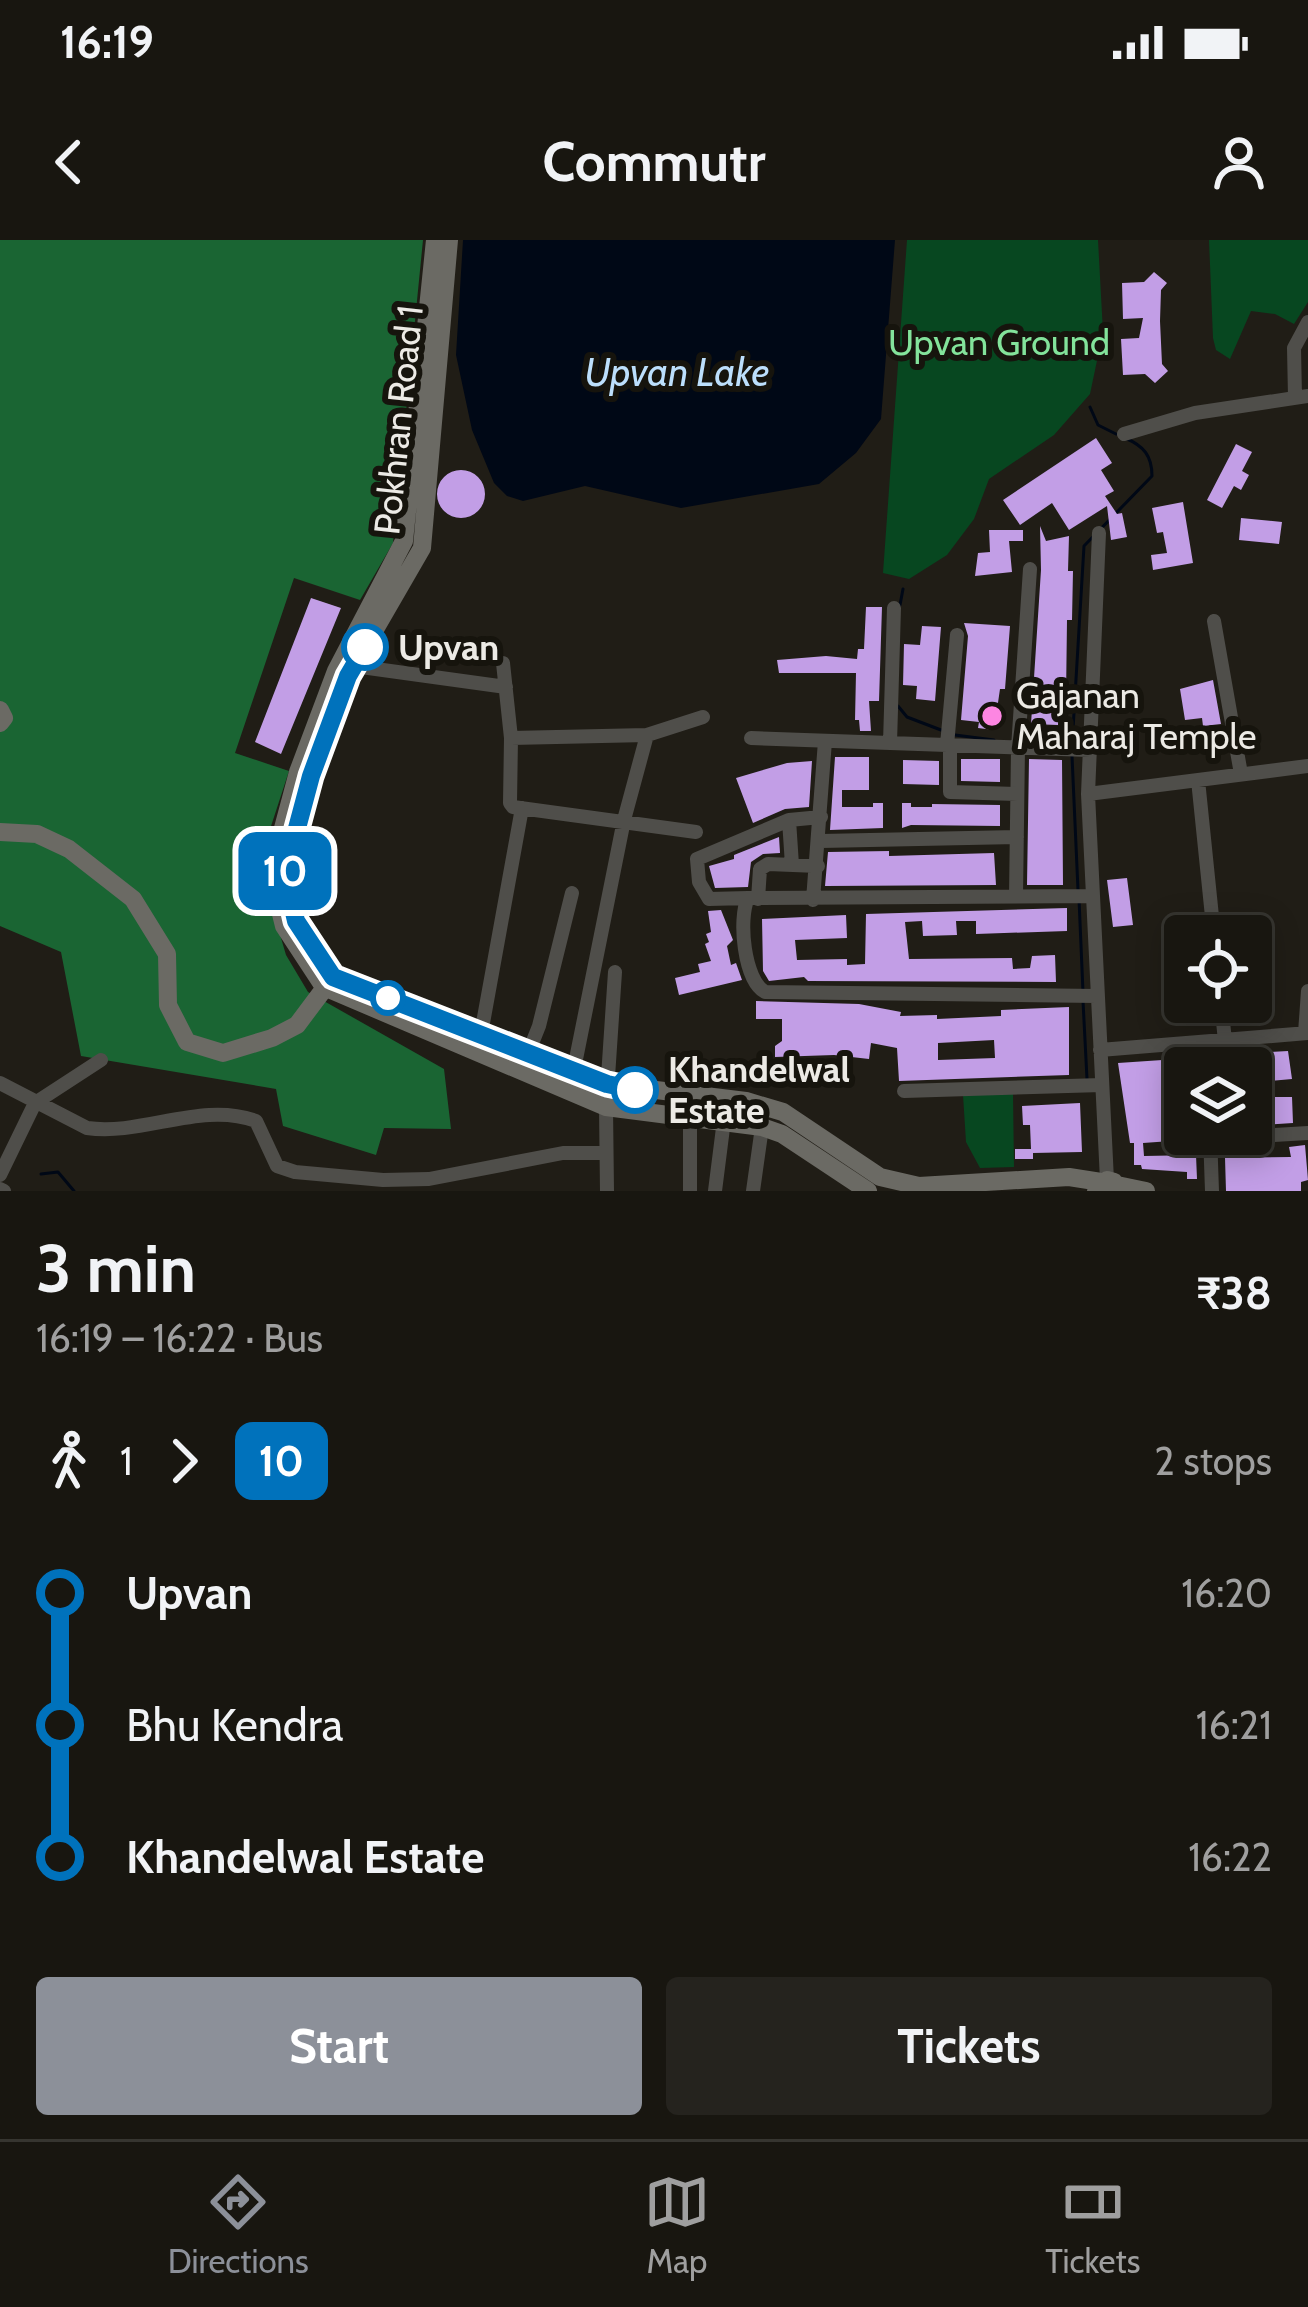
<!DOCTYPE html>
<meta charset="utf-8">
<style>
:root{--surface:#181610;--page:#25231e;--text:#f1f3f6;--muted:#9f9f9f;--line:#363530;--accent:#8c9099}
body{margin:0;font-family:Cabin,sans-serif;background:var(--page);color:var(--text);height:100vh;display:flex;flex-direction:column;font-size:45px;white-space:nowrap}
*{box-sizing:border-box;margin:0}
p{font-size:39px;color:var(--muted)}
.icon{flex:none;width:66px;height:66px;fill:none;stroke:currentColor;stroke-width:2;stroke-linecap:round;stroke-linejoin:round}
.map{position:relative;height:951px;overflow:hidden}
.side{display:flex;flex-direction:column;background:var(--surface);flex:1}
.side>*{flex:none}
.badge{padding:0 24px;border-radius:18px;font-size:42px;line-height:78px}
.buttons{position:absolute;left:1164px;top:675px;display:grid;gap:24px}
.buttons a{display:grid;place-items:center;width:108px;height:108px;border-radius:12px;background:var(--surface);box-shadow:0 6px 30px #0003,0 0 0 3px var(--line);font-size:60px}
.map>.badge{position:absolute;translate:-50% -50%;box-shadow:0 0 0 6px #fff}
.legs{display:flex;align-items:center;gap:18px;height:132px;padding:0 36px;font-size:39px}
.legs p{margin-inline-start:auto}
.summary{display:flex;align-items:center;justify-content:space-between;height:204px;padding:0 36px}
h1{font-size:66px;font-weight:700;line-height:90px}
.primary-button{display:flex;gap:24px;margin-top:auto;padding:24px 36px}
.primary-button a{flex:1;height:138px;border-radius:12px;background:var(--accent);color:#fff;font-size:48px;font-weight:700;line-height:138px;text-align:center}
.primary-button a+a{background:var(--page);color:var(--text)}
ul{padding:0 36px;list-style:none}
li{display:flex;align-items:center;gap:42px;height:132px;font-size:45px}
li i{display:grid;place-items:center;width:18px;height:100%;margin:0 15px;background:currentColor}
li i::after{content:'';width:30px;height:30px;margin:-15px;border:9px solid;border-radius:50%;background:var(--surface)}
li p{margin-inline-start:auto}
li:first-child i{background:linear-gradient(#0000 50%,currentColor 0)}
li:last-child i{background:linear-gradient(currentColor 50%,#0000 0)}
.status{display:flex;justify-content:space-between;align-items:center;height:84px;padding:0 60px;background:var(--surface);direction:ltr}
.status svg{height:33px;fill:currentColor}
header{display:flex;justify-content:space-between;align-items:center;height:156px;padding:0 36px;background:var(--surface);font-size:54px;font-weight:700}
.tabs{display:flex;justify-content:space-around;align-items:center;height:168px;border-top:3px solid var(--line);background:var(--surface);font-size:33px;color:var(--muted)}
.tabs a{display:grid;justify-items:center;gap:6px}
.tabs .on{color:var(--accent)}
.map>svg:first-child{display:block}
</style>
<div class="status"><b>16:19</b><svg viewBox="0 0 49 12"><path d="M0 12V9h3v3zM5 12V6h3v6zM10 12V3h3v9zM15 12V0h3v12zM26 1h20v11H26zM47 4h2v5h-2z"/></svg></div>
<header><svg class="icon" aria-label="back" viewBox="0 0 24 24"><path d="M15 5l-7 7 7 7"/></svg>Commutr<svg class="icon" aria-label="person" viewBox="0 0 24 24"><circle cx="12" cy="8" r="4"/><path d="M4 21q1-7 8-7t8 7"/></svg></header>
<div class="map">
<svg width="1308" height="951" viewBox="0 0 1308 951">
<rect width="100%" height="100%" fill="#201d16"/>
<path fill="#074720" d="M907,0H1098L1103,92L1090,154L1054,195L989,239L974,279L947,315L909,339L883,333Z
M1209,0H1308V62L1294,84L1275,74L1251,71L1230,119L1216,110L1213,98Z
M1013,854L1014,927L980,928L966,902L963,855Z"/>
<path fill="#1a6533" d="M0,0H423L393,303L360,360L294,338L235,513L289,531L259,623L286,715L308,752L444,829L451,889L384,888L376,915L283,886L276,849L81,816L61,712L0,686Z"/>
<path fill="#000816" d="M463,0H895L881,179L856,213L819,244L681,268L585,246L523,261L507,256L494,243L472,190L456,115Z"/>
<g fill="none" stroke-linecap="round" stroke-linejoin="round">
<path stroke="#000816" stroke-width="3" d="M1090,167L1098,185L1116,194
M900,365L903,349
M898,466L907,477L941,490
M955,495L994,500
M1033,501H1071
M1072,506L1084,306L1152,236C1152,216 1144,206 1125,198
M1072,516L1078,650
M1079,659L1083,752
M1083,761L1087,839
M41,934L58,932L74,951"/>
</g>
<path fill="#c29ee6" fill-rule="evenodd" d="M1154,32L1167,43L1161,50L1160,81L1162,124L1168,131L1155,143L1145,134L1123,135L1121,99L1139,98L1143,78L1123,79L1122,43L1144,42Z
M1096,198L1112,223L1101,230L1114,251L1105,256L1117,274L1122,273L1127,297L1111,300L1107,266L1069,290L1052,263L1020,285L1003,260Z
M1236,204L1252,212L1242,231L1249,235L1241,250L1234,246L1222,268L1207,260Z
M437 254a24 24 0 1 1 48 0a24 24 0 1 1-48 0Z
M1183,262L1193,323L1153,330L1151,315L1167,313L1163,292L1157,293L1152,268Z
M1241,278L1282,282L1279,304L1239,300Z
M1040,286L1046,301L1069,296L1068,331H1073L1072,380H1067L1066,458H1059L1058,485L1031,484L1041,330Z
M989,290H1023V301H1009L1012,332L975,336L978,313L990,312Z
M311,358L341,368L281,514L255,502Z
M866,367H882L879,461H869L871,491H860L859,480H855L856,433H779L777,420L826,416L857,419L858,409H864Z
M964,383L1010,386L1005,449H1000L994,490L978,488L979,482L961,480L968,396Z
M922,386L941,387L935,461L916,459L917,446L903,445L904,404L920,405Z
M1213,440L1221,484L1203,486L1202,478L1185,480L1180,449Z
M835,517H869V550H842V567H873V563H883V588L830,590Z
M961,519H1000V542L961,541Z
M1029,519L1062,520L1063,645H1027Z
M903,520L939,521V545L903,544Z
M812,521L809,567L785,569L753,583L736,538L787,523Z
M902,563H911V567H932V564L1000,565V586L911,585L902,588Z
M779,597L780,613L763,614L751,622L748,647L715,648L709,626L734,619V615Z
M889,611V616L994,613L996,645L825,646L828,612Z
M1127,638L1133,685L1113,687L1107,640Z
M1067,668V691L976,694V681H956L957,695L923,696L922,681L905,682L909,719L1012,718L1013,729L1030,728L1032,716L1055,715L1056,742L808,741L804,737L769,741L763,731L762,679L846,675L847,698L795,700L797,720L847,719V725L865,724L866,674Z
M721,670L733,700L727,706L731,725L736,723L742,740L679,755L675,738L700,732L698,724L711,721L705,704L709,702L706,694L711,692L708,671Z
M756,761L859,764L901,772L900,776L937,775V779L1001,776V770L1069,767V835L899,841L897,808L871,803L869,819L834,815L775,817V806L782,801V779H756ZM994,800L995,818L938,820V803Z
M1288,811L1292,839L1258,842L1257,828H1217V815Z
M1192,818L1193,828H1185V900L1143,903L1144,916L1196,915L1197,939H1187V932L1142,929L1141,925H1134V903H1130L1118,823Z
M1261,857H1292L1293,883L1261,885Z
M1080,863L1082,912L1033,913V919H1015V909H1031L1030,885H1023L1022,866Z
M1305,905L1308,940L1301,942V951H1226L1225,918L1291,917L1289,907Z"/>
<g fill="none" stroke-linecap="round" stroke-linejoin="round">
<path stroke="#4f4e4a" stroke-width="14" d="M1295,157L1294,108L1308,82
M1124,194L1195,173L1308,156
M1099,293L1088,554L1107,940
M1214,381L1241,534
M503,423L511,498L647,495
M354,426L506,447
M511,498L510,563L513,567L696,592
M751,498L1090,510
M890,503L894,368
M947,505L957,395
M950,505V552L1017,554
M1198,540L1214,696
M1088,554L1308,526
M789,580L792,625
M821,601L1017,597
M1016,656L1018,508L1030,329
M1093,656L748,658C738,679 744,740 765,752L1097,756
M748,658L709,659L699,642L697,619L789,580L821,577
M758,659L760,629L768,624L818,626
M813,660L825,501
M1221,762L1225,801
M1305,793L1308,751
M481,794L522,568
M1205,803L1206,828
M1100,810L1308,793
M529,811L539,786L572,653
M574,829L624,580L647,495L703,477
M0,843L87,888C143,896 201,861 256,881L277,926L295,932L383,940L429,939L563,913H606
M904,851L1102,845
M1210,894L1212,951
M1210,899L1308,893
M0,935L35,863L101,820
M0,949L4,951
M607,951L606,867L615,732
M690,951V877
M715,951L724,880
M753,951L762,887"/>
<path stroke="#6b6a64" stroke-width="18" d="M435,0L404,301L336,431L298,532L271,633L284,686L324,747L606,867L762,887L782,894L868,951
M449,0L422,308L348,436L311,537L285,633L296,681L333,737L607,844L746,861L783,872L880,937L919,946L1069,937L1101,942
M0,470L4,478L0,483
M0,592L37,594L69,609L133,659L167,714L168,765L187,802L223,813L272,798L297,785L330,741
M1117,945L1146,951
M1096,951L1107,940L1114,942L1119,951"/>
</g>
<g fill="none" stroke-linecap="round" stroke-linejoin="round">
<g stroke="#fff" stroke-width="27">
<path id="line-1" d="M365,407L348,436L311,536L285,633L296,681L333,737L607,844L635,850"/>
</g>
<use href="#line-1" stroke="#0072bc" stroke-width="18"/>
</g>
<g fill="#fff" stroke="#0072bc" stroke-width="6">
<circle cx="365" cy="407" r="21"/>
<circle cx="388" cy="758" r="15"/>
<circle cx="635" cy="850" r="21"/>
</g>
<circle fill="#fd86e2" stroke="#16140d" stroke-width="4.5" cx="992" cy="476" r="12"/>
<g text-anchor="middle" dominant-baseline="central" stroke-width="12" stroke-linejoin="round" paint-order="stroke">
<g font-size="36" fill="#83e39b" stroke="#16140d">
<text x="999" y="102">Upvan Ground</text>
</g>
<g font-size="36" fill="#eceae5" stroke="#16140d">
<text transform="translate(398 180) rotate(-84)">Pokhran Road 1</text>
</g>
<g font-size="36" font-weight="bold" fill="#eceae5" stroke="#16140d" text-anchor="start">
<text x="398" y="407">Upvan</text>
<text x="668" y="829">Khandelwal<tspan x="668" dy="41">Estate</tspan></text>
</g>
<g font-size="36" fill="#eceae5" stroke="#16140d" text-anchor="start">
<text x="1016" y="455">Gajanan<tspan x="1016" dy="41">Maharaj Temple</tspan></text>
</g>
<g font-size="39" font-style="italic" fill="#bcdffc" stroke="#16140d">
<text x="677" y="132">Upvan Lake</text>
</g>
</g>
</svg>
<div class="buttons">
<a><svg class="icon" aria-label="locate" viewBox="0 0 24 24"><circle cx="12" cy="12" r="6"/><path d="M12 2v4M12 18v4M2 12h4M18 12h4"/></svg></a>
<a><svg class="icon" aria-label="layers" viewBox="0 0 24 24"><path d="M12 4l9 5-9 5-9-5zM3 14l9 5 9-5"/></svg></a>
</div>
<b class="badge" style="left:285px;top:631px;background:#0072bc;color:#fff">10</b>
</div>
<section class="side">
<div class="summary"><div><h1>3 min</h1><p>16:19 – 16:22 · Bus</p></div><b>₹38</b></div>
<div class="legs"><svg class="icon" aria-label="walk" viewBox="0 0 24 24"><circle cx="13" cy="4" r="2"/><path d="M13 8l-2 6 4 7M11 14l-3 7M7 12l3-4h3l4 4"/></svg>1<svg class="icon" aria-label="forward" viewBox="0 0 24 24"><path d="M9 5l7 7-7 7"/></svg><b class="badge" style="background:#0072bc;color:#fff">10</b><p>2 stops</p></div>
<ul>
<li><i style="color:#0072bc"></i><b>Upvan</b><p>16:20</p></li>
<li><i style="color:#0072bc"></i><span>Bhu Kendra</span><p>16:21</p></li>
<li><i style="color:#0072bc"></i><b>Khandelwal Estate</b><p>16:22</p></li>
</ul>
<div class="primary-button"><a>Start</a><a>Tickets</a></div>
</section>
<nav class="tabs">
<a class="on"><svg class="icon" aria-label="directions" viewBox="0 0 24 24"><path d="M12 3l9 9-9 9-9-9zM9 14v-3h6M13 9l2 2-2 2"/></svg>Directions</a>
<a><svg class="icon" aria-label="map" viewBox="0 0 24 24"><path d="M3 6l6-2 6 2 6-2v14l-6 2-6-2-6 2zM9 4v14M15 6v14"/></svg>Map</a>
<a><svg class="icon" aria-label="tickets" viewBox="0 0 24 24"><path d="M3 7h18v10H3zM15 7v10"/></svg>Tickets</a>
</nav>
